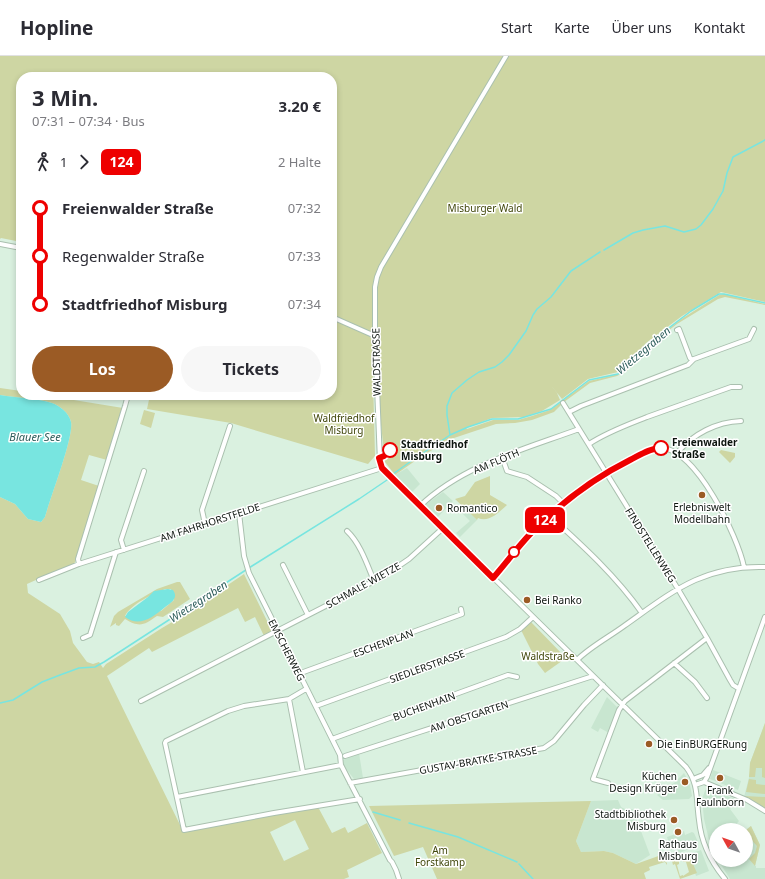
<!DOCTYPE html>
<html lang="de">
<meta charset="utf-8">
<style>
:root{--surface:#fff;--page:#f7f7f7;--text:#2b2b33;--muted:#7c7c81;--line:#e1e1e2;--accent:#9b5b25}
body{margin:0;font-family:"Noto Sans",sans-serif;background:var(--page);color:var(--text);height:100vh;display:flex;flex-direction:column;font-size:15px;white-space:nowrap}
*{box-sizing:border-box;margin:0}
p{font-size:13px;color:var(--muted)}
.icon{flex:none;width:22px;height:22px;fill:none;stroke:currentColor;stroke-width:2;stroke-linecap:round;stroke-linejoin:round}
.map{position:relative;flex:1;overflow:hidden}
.details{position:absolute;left:16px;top:16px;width:321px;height:328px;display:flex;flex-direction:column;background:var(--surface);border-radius:16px;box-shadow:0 2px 6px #0003}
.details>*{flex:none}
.badge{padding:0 8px;border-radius:6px;font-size:14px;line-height:26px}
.needle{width:26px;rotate:310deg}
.tools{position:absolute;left:709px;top:767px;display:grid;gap:8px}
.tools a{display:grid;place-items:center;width:44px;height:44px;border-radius:50%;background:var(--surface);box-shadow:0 2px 6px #0003;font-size:20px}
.map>.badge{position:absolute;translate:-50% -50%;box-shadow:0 0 0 2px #fff}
.legs{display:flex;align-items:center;gap:6px;height:44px;padding:0 16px;font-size:13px}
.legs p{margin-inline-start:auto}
.headline{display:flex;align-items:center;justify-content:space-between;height:68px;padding:0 16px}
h1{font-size:22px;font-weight:700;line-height:30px}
.action{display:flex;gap:8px;margin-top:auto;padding:8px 16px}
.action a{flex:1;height:46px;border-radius:24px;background:var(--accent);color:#fff;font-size:16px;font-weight:700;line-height:46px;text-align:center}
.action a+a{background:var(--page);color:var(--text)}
ul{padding:0 16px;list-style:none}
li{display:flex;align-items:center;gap:14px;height:48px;font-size:15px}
li i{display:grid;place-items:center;width:6px;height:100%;margin:0 5px;background:currentColor}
li i::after{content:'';width:10px;height:10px;margin:-5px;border:3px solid;border-radius:50%;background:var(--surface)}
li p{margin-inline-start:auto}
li:first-child i{background:linear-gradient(#0000 50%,currentColor 0)}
li:last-child i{background:linear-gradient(currentColor 50%,#0000 0)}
header{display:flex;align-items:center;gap:24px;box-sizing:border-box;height:56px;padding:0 20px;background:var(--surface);border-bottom:1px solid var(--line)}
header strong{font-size:19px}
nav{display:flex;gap:22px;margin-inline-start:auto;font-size:14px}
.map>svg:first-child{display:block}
</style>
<header>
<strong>Hopline</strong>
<nav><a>Start</a><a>Karte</a><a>Über uns</a><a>Kontakt</a></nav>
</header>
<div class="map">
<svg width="765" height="823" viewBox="0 0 765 823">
<rect width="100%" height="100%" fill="#daf1e0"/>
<path fill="#c8e6d0" d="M407,412L420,428L412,436L395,419Z
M443,436L453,445L438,461L425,449Z
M463,451L477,464L460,481L456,477L470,465L460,455Z
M607,641L618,652L609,677L600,672L598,676L591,672Z
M765,667V753L744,741L751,714L750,707Z
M359,697L363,722L354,723L344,710L343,704Z
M713,714L741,725L738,734L710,723Z
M684,717L689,726L691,734L692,740L689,743L663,744L657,739L674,727Z
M706,732L735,743L730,753L739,765L731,774H716V782L709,784L704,763L702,743Z
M618,744L621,751L627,754L634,753L637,758L635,759L650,799L636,808L613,797L604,795L581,796L576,785L591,745Z
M751,770L760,789L755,810H756V812H765V823H730L718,804H746V774Z
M684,775L685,779L692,776L694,777L698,786L693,788L694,791L679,797L677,792L671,794L667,781Z
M701,794L709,815L696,820L689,798Z"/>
<path fill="#ced6a3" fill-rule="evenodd" d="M0,0H765V246L721,236L682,260L646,287L623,312L618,316L588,323L562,343L549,327L557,337L560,344L542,355L524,361L492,362L466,372L467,373L493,364H518L532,360L550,354L561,346L562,348L554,356L532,364L515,367L496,368L451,383L422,400L395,419L385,406L379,349L376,279L332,259V21H21V186L1,182L0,183Z
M724,238L765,248V249L725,241L718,243L677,268L646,292L628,314L617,320L590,327L564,346L563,344L589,325L619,318L625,314L648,288L683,262L719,239Z
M332,263L368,279L372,283L375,400L368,408L231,367L147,353L150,339H332Z
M0,332L21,335V339H43L123,352L107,404L89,399L81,424L99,430L74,509L47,519L27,528L28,537L60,558L70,575L73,587L87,606L93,608L99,606L103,612L106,608L162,572L179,562L244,518L272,575L271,577L264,580L255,561L245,566L238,552L152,596L149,592L107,620L183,775L318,751L332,777L345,771L348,777L367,767L382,797L347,814L349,821L344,823H0V441L15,448L28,463L41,466L45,461C50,442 74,381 71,366C69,357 60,350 52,347C35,342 17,342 0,339ZM295,764L309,793L284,805L270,776Z
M58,339H103L102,341L93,339L90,344Z
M144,354L155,357L151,372L140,368Z
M721,394L735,397V401L730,407L719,396Z
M490,420V439L507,449C499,456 489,467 478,462L477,464L455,443L465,440L475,426Z
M177,526H180L190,543L163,561L157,560C144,569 140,572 125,563L119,570L116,569V567L110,571L114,560L118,556L157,533ZM165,533H171L174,544L161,555L125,560C132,547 152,539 165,533Z
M531,566L566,602L545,617L538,608L521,574Z
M765,667V722L762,721V712H756L755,721H749L750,707Z
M749,723L756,724V728L765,729V738L746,736Z
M744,740L765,741V753L744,741Z
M591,745L576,785L581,796L604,795L613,797L636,808L664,798L669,802V803L667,802L665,805L667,807V809L665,806L649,811L650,814L644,817L646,823H437L423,791L394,800L369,750Z
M751,770L760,789L755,810L749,803L755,797L757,790L746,778V774Z
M689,799L697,817L680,823L675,808L673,809L672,805L673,802L679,803V808L677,809L680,820L683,819V820L689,816L686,806H683V802L688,801Z"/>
<path fill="#78e5e0" d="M0,339C17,342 35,342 52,347C60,350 69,357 71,366C74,381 50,442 45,461L41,466L28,463L15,448L0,441Z
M168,533L173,534C175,537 176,540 174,543C172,547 167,549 164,552C153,561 139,572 125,561L128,556L148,541L154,535Z"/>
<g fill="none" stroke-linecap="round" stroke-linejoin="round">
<path stroke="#78e5e0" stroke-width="1.5" d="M604,194L633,177L643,174L665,170L684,176L696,173L701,169L713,153L723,135L727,117L733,101L765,84
M450,379L447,359V350L452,337L467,324L479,316L495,311L502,306L509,299L526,275L533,259L537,253L551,241L571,215L600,196
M393,418L414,403L450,379L468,371L492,363H518L551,353L589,324L618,318L624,314L648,288L691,255L719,238H724L765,247
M0,647L13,644L42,626L60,619L79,612L95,611L104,606L252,510L359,443L387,424
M373,756L400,764
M409,767L458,781L517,806
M519,808L533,823"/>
<g stroke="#aac0af" stroke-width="6">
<path id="minor" d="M506,0L381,211L377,221L375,231V280L380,406L382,412L400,430L686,711C699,728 696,744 699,764C701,786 711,806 725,823
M0,188L21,192
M332,261L375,280
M677,274L679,273L690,302L693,304
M563,347L678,533L707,582L730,624L733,629L738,632
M569,356L581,350L688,309L694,303L749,283L754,273
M589,388C607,376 627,369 647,361C675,351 703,341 731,331H740
M677,397C693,378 716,366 741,365
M502,401L507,415L527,421L556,440L564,448
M420,450C463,409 525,393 579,373
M239,457L244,500L249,517L340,699L341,709L390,804L392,806L396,814L399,823
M550,460C583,490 616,520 642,557
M205,468L202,454L230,370
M347,475C360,487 367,508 374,525
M124,494L121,484L144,415
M79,508L78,503L125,350L128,339
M283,509L308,559
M493,522C508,505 521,487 537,471C564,445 596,421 630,404C639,399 650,392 661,392C696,392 738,481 744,511
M39,524L79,508L382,412
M83,582L90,579L116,496
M577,604C590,591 609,581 624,570C672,536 703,509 765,511
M674,607L695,626L707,642
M298,618L462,558L461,553
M306,633L289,643L244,650L228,655L166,685L165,687L184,774L274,757L360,743
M289,643L303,716
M141,645L384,520L409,503L443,472
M316,650L506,581L520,573L533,561
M332,683L508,619L517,621
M345,700L593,620
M693,723L703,719L709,712
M704,726L747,744L765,755
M350,727L544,692L554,685L584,649L603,629
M608,727L593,723L619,654L625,645L707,582
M695,729L704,726L707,721L765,561
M177,741L341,709"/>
</g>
<use href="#minor" stroke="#fff" stroke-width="4"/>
</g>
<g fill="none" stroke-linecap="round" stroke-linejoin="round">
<g stroke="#fff" stroke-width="9">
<path id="line-1" d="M390,394L384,400L379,402L382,412L493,522C508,505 521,486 538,470C565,444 596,421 630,404C640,399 650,392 661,392"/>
</g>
<use href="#line-1" stroke="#e00" stroke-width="6"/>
</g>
<g fill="#fff" stroke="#e00" stroke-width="2">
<circle cx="661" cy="392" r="7"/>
<circle cx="390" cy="394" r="7"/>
<circle cx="514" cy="496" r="5"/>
</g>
<g fill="#9b5b25" stroke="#fff" stroke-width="1.5">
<circle cx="702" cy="439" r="4"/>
<circle cx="439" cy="452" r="4"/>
<circle cx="527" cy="544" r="4"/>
<circle cx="649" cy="688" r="4"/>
<circle cx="720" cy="722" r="4"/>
<circle cx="685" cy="726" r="4"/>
<circle cx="674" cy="764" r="4"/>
<circle cx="678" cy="776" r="4"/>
</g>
<g text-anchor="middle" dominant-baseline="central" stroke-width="3" stroke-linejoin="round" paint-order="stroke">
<g font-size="10" fill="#41470b" stroke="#fff">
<text x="485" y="152">Misburger Wald</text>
<text x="344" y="362">Waldfriedhof<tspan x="344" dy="12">Misburg</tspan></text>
<text x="548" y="600">Waldstraße</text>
<text x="440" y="794">Am<tspan x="440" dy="12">Forstkamp</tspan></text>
</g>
<g font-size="10" fill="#0c140e" stroke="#fff">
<text transform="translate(376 306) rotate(-91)">WALDSTRASSE</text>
<text transform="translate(496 405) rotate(-23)">AM FLÖTH</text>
<text transform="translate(210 466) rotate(-18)">AM FAHRHORSTFELDE</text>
<text transform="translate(651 489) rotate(58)">FINDSTELLENWEG</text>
<text transform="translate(363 529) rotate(-29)">SCHMALE WIETZE</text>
<text transform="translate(383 587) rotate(-20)">ESCHENPLAN</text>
<text transform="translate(287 594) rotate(63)">EMSCHERWEG</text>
<text transform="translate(427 610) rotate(-20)">SIEDLERSTRASSE</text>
<text transform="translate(424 650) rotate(-20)">BUCHENHAIN</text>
<text transform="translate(469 660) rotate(-18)">AM OBSTGARTEN</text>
<text transform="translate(478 704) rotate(-10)">GUSTAV-BRATKE-STRASSE</text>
</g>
<g font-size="10" font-weight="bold" fill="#0c140e" stroke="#fff" text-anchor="start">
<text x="672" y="386">Freienwalder<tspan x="672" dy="12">Straße</tspan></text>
<text x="401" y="388">Stadtfriedhof<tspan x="401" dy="12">Misburg</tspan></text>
</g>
<g font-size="10" fill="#0c140e" stroke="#fff">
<text x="702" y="451">Erlebniswelt<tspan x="702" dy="12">Modellbahn</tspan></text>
<text x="447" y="452" text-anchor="start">Romantico</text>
<text x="535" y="544" text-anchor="start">Bei Ranko</text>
<text x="657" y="688" text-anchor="start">Die EinBURGERung</text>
<text x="677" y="720" text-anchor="end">Küchen<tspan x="677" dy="12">Design Krüger</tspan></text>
<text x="720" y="734">Frank<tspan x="720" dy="12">Faulnborn</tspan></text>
<text x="666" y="758" text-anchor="end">Stadtbibliothek<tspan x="666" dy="12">Misburg</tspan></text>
<text x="678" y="788">Rathaus<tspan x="678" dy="12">Misburg</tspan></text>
</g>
<g font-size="11" font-style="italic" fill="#2c5c5a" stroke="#fff">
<text transform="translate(643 294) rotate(-40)">Wietzegraben</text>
<text x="35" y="380">Blauer See</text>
<text transform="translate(198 545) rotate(-33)">Wietzegraben</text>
</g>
</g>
</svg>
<div class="tools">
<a><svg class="needle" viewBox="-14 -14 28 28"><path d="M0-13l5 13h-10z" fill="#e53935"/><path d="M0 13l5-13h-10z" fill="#7c7c81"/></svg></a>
</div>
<b class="badge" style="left:545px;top:464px;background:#e00;color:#fff">124</b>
<section class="details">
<div class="headline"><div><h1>3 Min.</h1><p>07:31 – 07:34 · Bus</p></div><b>3.20 €</b></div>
<div class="legs"><svg class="icon" aria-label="walk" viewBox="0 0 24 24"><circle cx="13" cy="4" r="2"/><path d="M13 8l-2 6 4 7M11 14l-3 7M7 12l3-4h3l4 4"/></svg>1<svg class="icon" aria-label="forward" viewBox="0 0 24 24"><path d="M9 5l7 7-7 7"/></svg><b class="badge" style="background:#e00;color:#fff">124</b><p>2 Halte</p></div>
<ul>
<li><i style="color:#e00"></i><b>Freienwalder Straße</b><p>07:32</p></li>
<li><i style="color:#e00"></i><span>Regenwalder Straße</span><p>07:33</p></li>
<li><i style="color:#e00"></i><b>Stadtfriedhof Misburg</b><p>07:34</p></li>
</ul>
<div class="action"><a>Los</a><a>Tickets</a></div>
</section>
</div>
